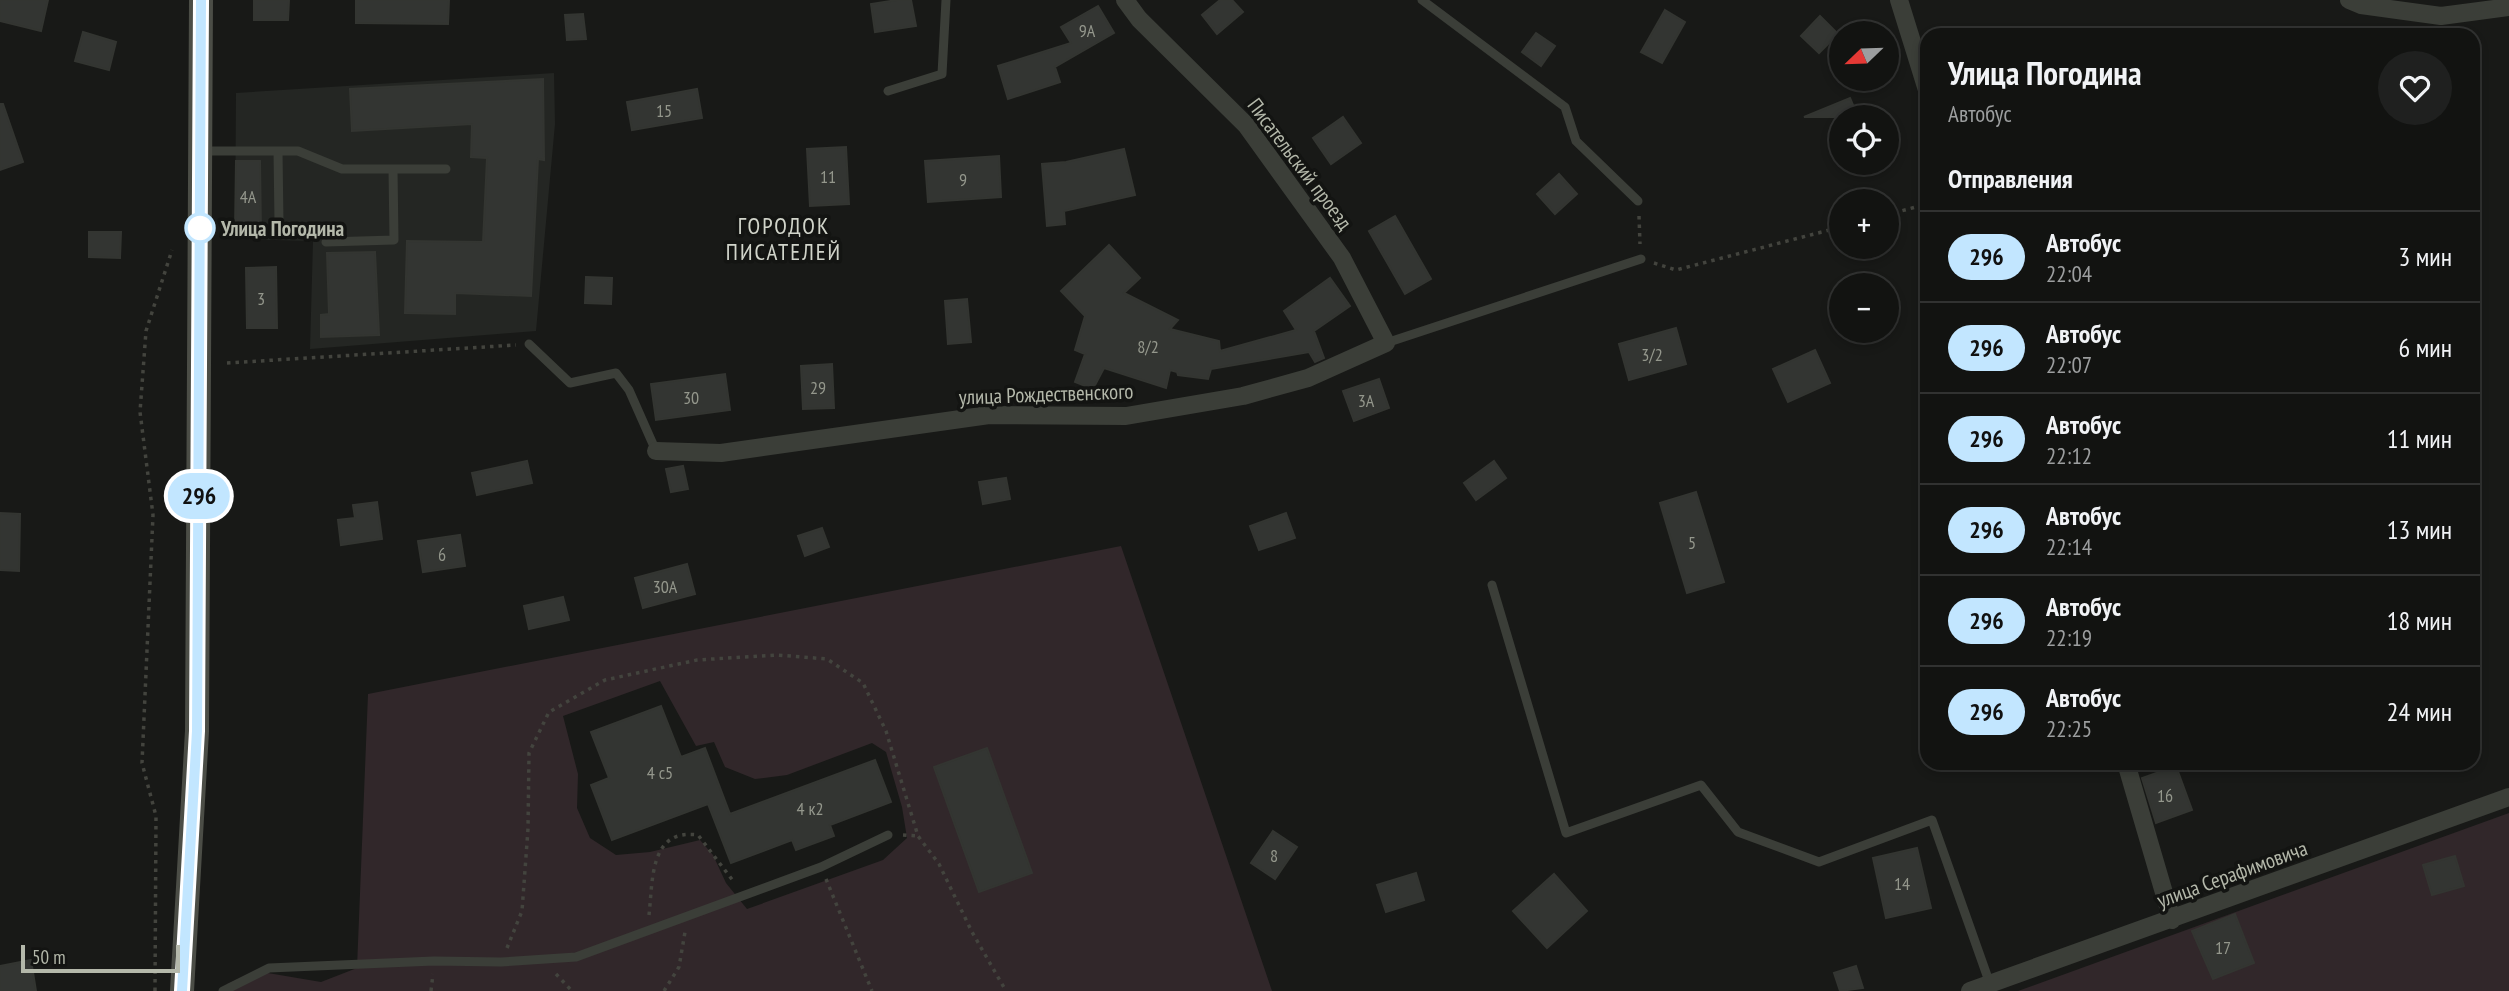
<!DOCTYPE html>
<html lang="ru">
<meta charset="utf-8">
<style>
:root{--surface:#121311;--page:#1f201f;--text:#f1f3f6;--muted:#9c9e9f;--line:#313231}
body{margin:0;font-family:"PT Sans Narrow",sans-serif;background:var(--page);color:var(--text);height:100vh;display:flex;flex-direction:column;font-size:26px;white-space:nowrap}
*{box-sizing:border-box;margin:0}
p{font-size:23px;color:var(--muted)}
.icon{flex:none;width:38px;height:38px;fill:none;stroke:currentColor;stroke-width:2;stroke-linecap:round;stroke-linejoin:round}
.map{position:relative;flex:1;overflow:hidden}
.side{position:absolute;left:1920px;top:28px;width:560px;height:742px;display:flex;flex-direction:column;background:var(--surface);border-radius:21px;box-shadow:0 4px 10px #0003,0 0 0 2px var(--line)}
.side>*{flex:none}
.badge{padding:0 14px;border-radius:23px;font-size:24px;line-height:46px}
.needle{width:46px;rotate:247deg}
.controls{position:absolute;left:1829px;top:21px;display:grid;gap:14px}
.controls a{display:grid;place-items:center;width:70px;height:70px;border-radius:50%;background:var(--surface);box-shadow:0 4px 10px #0003,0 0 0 2px var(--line);font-size:35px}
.scale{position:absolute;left:21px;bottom:18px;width:159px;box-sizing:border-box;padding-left:7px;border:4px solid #b4b8aa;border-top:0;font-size:19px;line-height:24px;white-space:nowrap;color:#b4b8aa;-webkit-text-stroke:5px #131412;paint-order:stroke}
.map>.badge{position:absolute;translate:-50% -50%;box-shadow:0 0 0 4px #fff}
h2{padding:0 28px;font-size:26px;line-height:63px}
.round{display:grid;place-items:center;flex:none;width:74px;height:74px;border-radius:37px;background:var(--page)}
.head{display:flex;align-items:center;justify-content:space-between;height:119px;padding:0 28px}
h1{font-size:33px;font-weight:800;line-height:52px}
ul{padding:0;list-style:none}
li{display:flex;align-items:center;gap:21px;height:91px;padding:0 28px;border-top:2px solid var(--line)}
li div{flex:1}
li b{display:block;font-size:26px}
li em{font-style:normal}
li .badge{min-width:77px;font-weight:700;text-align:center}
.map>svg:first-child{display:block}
</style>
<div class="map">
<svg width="2509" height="991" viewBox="0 0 2509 991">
<rect width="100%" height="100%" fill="#181917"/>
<path fill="#242623" d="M554,73L555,124L536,331L310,349L313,241L235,239L236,93Z"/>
<path fill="#31272a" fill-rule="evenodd" d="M1121,546L1272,991H226L227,984L256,971L321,982L357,968L368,694ZM660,681L696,746L714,742L725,767L755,779L787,775L872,743L886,752L902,807L907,838L883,860L747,909L726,883L713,855L700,840L650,852L616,855L590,838L577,808L578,774L563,716Z
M2509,813V991H2018Z"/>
<path fill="#333532" stroke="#333531" stroke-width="2" d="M0,0H48L41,31L0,21Z
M254,0H289L288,20H254Z
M356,0H449L448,24L356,23Z
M897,0H911L916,26L875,32L871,4Z
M1220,0H1232L1243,12L1217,34L1202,15Z
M1098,6L1114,33L1055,67L1060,82L1008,99L998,66L1071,43L1061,27Z
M1665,10L1685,22L1662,63L1641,52Z
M583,14L586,39L567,40L565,15Z
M1820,16L1838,34L1819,53L1801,36Z
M83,32L116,42L109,70L75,61Z
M1536,33L1555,46L1541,66L1522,52Z
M543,79L544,160L538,159L531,296L455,293V314L405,313L407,241L483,242L487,158L471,157L472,124L352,131L350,89Z
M697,89L702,118L632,130L627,102Z
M1850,98L1858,117H1804Z
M0,104H3L23,162L0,170Z
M1343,117L1361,143L1331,164L1313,138Z
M846,147L849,204L810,206L807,149Z
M1124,149L1135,195L1064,211L1065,224L1047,226L1042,164L1066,162Z
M999,156L1001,197L928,202L925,161Z
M236,161H260L261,231H235Z
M1559,174L1577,194L1555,214L1537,194Z
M1395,216L1431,279L1405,294L1369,231Z
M89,232H121L120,258L89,257Z
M1109,245L1140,278L1124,293L1178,320L1170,329L1219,341L1220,351L1296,330L1284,311L1330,278L1350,306L1314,331L1324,358L1315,362L1309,352L1211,369L1208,379L1178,375L1177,372L1170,370L1166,388L1104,368L1093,389L1075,382L1085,354L1075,350L1085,316L1061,291Z
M375,252L379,335L321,337V315L329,314L327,253Z
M276,267L277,328H247L246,268Z
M586,277L612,278L611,304L585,303Z
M967,299L971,342L948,344L945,301Z
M1676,328L1686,364L1629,380L1619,344Z
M1815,350L1830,383L1788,402L1773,369Z
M832,364L834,408L803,409L801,366Z
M725,374L730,410L656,420L651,384Z
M1379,379L1389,408L1354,421L1343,391Z
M527,461L532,483L477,495L472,473Z
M1494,461L1506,478L1476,500L1464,483Z
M683,466L688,489L671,492L666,469Z
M1006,478L1010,499L983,504L979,482Z
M1696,492L1724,582L1687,593L1660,503Z
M377,502L382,539L341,545L338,520L355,518L353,505Z
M0,513L20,514L19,571L0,570Z
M1286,513L1295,538L1259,550L1250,526Z
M822,528L829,547L805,556L798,536Z
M460,535L465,566L423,572L418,541Z
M687,564L695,594L643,608L635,578Z
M563,597L569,620L529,629L524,606Z
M661,706L681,757L705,748L730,814L875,760L891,802L830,825L834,836L796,850L792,840L731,863L708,804L612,840L591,785L609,778L591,732Z
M987,748L1032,873L979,892L934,767Z
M2176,766L2192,810L2156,823L2142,778Z
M1273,831L1297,847L1275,879L1251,863Z
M1917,848L1931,908L1886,918L1873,858Z
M2455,856L2464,886L2432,895L2423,865Z
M1416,873L1424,900L1386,912L1377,885Z
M1554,874L1587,911L1547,948L1513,911Z
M2235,914L2254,963L2213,979L2192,931Z
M31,960L36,991H0V966Z
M1856,966L1863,988L1840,991L1834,973Z"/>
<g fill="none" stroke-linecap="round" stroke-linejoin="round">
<path stroke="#43443e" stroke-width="3.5" stroke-dasharray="3.5 5" stroke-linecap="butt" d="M1886,215L1927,204
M1639,216L1640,244
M1654,263L1676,270L1841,227
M227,363L516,345
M903,835L918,836
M826,879L872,991
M649,915C653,881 649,828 698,835L734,882
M507,948L522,911L528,829L529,753L549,712L605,680L697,660L777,655L827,659L863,683L886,731L918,836L939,864L972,932L1006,991
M556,974L572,991
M155,991L156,816L142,763L153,515L140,412L146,331L172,250
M431,991L433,974
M664,991L679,967L685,932"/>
<path stroke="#3b3e38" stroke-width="9" d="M1422,0L1565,107L1576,141L1638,201
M888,91L942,74L946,0
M202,151H298L342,169H446
M278,151L279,223
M326,242L394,240L393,169
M1386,343L1641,259
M529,344L570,383L616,373L629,390L656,451
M1492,585L1566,833L1701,785L1738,832L1819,862L1932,820L1990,984
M223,991L269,968L434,961L501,962L576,957L821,867L888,835"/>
<path stroke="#3b3e38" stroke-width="18" d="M1899,0L1927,90
M2349,0L2361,5L2441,16L2509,7
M656,451L721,453L989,415L1126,416L1243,396L1308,378L1386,343L1342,258L1246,125L1139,19L1125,0
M2126,763L2172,920
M1970,991L2509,797"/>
<path stroke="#4b4d46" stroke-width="24" d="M182,991L197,731L201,0"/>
</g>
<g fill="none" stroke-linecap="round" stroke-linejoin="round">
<g stroke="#fff" stroke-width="16">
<path id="line" d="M182,991L197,731L201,0"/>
</g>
<use href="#line" stroke="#c2e6ff" stroke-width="10"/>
</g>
<circle fill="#fff" stroke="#c2e6ff" stroke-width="3.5" cx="200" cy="228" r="14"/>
<g text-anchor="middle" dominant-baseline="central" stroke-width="7" stroke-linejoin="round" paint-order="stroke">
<g font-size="18" fill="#94978c">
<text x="1087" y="30">9А</text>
<text x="664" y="110">15</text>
<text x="828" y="176">11</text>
<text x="963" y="179">9</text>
<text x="248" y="196">4А</text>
<text x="261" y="298">3</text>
<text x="1148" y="346">8/2</text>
<text x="1652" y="354">3/2</text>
<text x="818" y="387">29</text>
<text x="691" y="397">30</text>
<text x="1366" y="400">3А</text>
<text x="1692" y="542">5</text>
<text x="442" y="554">6</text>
<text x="665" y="586">30А</text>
<text x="660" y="772">4 с5</text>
<text x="2165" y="795">16</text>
<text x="810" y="808">4 к2</text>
<text x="1274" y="855">8</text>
<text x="1902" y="883">14</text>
<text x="2223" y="947">17</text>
</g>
<g font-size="21" fill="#b4b8aa" stroke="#131412">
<text transform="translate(1300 164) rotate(53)">Писательский проезд</text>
<text transform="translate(1046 394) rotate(-2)">улица Рождественского</text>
<text transform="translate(2232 874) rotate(-20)">улица Серафимовича</text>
</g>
<g font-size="21" font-weight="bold" fill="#b4b8aa" stroke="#131412" text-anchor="start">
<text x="221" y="228">Улица Погодина</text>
</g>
<g font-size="23" letter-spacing="2" fill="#d1d4ca" stroke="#131412">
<text x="784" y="225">ГОРОДОК<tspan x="784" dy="26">ПИСАТЕЛЕЙ</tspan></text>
</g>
</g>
</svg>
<div class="controls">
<a><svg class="needle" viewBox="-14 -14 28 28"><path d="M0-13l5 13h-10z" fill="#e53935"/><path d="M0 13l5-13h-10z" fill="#9c9e9f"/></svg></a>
<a><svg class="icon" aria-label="locate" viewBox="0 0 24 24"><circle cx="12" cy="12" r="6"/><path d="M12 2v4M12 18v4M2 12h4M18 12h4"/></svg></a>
<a>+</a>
<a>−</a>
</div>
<div class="scale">50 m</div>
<b class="badge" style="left:199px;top:496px;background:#c2e6ff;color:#111">296</b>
<section class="side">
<div class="head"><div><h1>Улица Погодина</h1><p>Автобус</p></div><a class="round"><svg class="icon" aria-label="heart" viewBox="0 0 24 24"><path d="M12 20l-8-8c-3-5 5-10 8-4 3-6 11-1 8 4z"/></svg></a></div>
<h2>Отправления</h2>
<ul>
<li><span class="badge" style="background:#c2e6ff;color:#111">296</span><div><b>Автобус</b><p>22:04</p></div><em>3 мин</em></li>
<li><span class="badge" style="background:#c2e6ff;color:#111">296</span><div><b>Автобус</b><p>22:07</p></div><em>6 мин</em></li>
<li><span class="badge" style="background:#c2e6ff;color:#111">296</span><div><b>Автобус</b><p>22:12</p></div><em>11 мин</em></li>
<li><span class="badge" style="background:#c2e6ff;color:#111">296</span><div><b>Автобус</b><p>22:14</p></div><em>13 мин</em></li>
<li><span class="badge" style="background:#c2e6ff;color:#111">296</span><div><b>Автобус</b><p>22:19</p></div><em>18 мин</em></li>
<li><span class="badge" style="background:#c2e6ff;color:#111">296</span><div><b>Автобус</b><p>22:25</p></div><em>24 мин</em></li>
</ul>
</section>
</div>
